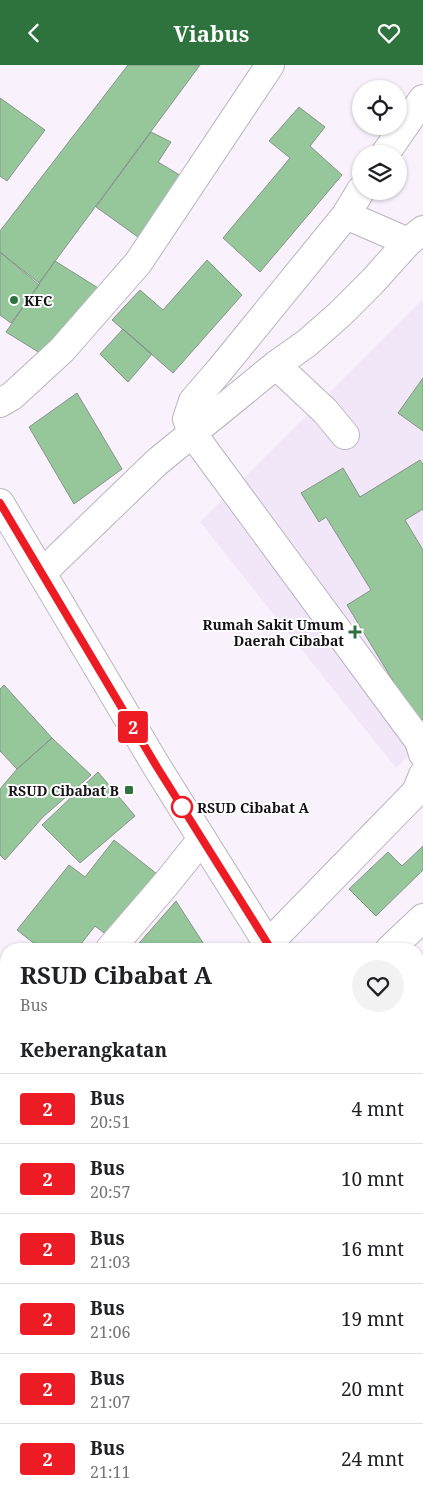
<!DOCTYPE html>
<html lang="id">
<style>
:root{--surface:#fff;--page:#f2f2f2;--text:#202124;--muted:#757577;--line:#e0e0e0;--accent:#2e723d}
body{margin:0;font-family:"Noto Serif",serif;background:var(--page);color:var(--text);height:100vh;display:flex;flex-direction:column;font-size:19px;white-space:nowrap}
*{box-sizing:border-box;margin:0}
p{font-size:16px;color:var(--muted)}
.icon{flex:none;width:28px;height:28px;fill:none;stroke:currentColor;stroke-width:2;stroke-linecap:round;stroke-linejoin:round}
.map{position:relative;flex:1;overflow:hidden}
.details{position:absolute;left:0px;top:878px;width:424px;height:561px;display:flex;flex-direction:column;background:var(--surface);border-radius:20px 20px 0 0;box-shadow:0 1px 4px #0004}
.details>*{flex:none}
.badge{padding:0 10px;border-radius:4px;font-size:18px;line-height:32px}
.fabs{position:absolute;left:352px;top:15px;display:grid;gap:10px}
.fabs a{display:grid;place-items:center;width:55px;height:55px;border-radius:50%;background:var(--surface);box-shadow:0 1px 4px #0004;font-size:25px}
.map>.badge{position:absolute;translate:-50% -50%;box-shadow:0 0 0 2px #fff}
h2{padding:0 20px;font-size:19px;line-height:45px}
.round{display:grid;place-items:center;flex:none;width:52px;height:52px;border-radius:26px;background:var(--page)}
.head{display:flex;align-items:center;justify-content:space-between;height:85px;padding:0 20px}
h1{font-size:24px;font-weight:700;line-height:38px}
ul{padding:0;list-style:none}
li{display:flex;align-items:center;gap:15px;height:70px;padding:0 20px;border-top:1px solid var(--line)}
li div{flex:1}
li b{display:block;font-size:19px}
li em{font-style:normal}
li .badge{min-width:55px;font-weight:700;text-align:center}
header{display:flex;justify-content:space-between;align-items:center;height:65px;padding:0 20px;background:var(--accent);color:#fff;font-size:22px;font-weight:700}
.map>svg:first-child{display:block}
</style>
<header><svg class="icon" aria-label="back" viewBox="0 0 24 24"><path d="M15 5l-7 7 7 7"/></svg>Viabus<svg class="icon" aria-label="heart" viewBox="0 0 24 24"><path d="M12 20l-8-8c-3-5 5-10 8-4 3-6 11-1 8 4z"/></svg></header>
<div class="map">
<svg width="423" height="1438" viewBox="0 0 423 1438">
<rect width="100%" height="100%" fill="#f9f2fd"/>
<path fill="#f2e7f9" d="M423,234V677L396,703L200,457Z"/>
<path fill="#95c79b" stroke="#89938a" d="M128,0H200L39,218L0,187V166Z
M0,33L45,65L7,116L0,111Z
M299,42L325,62L310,81L342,110L260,207L223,173L290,93L269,76Z
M151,67L171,77L158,97L183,112L145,177L96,142Z
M0,187L39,220L11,258L0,250Z
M207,195L242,230L173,308L112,255L140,225L163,245Z
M55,196L103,226L48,293L6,267Z
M123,264L152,289L128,317L100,289Z
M423,313V366L398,348Z
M77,328L122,404L74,439L29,362Z
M420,395L423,399V444L405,455L423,485V654L418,657L347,540L371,525L326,452L319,457L301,428L343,403L360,432Z
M4,620L52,673L17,704L0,686V624Z
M52,673L91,710L43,752L5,795L0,790V724L17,704Z
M98,707L135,751L80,798L42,760Z
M114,775L157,809L108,871L95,861L77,884H41L17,865L69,800L85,812Z
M423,781V805L376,851L349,824L388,787L402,801Z
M176,836L207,884H134Z
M423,1430V1438H402L418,1432Z"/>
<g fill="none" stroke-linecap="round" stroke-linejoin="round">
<g stroke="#bbb4bf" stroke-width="30">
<path id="minor" d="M385,89L423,34
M361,125L346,150L219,306L193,336L187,354L192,368L419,676L423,689
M346,150L408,177
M276,300L325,346L345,370
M0,338L12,331L62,285L138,198L270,0
M42,508L157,397L276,300L307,278L340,249L373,216L408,177L423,165
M268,879L416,727L423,710
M110,884L166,819L202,774
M390,884L423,853
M0,1020L6,1011
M0,1067L6,1071
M418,1331L423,1325
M0,1342L6,1346
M0,1426L6,1418
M315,1438L320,1432"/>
</g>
<g stroke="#bbb4bf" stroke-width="30">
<path id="highway" d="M0,438L157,702L271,884
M418,1115L423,1124"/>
</g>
<use href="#minor" stroke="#fff" stroke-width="28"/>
<use href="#highway" stroke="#fff" stroke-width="28"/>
</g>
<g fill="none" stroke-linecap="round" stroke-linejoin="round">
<g stroke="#fff" stroke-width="11">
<path id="line" d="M0,438L157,702L271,884"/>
</g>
<use href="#line" stroke="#ed1c24" stroke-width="8"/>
</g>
<g fill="#2e723d" stroke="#fff" stroke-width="2">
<circle cx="14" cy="235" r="5"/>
<path d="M352.5 559.5h5v5h5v5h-5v5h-5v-5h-5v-5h5z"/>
<rect x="124" y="720" width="10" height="10" rx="2.5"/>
</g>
<circle fill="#fff" stroke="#ed1c24" stroke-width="2.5" cx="182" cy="742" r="10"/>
<g text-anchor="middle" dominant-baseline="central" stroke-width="4" stroke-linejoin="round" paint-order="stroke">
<g font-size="14" font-weight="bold" fill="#141216" stroke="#fff" text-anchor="end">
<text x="24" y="235" text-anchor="start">KFC</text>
<text x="344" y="559">Rumah Sakit Umum<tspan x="344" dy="16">Daerah Cibabat</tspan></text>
<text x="119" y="725">RSUD Cibabat B</text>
</g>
<g font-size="14" font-weight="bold" fill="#141216" stroke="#fff" text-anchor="start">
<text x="197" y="742">RSUD Cibabat A</text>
</g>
</g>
</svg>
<div class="fabs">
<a><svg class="icon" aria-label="locate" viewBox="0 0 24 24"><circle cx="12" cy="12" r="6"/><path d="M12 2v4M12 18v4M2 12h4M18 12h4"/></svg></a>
<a><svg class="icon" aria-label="layers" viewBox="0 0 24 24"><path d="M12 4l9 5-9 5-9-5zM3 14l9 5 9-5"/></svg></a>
</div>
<b class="badge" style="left:133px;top:662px;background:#ed1c24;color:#fff">2</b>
<section class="details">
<div class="head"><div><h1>RSUD Cibabat A</h1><p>Bus</p></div><a class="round"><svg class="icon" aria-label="heart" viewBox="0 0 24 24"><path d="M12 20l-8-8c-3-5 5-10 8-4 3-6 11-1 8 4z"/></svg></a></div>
<h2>Keberangkatan</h2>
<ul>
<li><span class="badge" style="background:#ed1c24;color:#fff">2</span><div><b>Bus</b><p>20:51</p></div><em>4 mnt</em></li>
<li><span class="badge" style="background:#ed1c24;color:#fff">2</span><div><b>Bus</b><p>20:57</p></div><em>10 mnt</em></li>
<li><span class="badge" style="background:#ed1c24;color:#fff">2</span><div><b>Bus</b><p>21:03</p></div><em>16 mnt</em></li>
<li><span class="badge" style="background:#ed1c24;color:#fff">2</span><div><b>Bus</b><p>21:06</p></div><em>19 mnt</em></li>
<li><span class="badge" style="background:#ed1c24;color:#fff">2</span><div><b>Bus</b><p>21:07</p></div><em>20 mnt</em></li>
<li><span class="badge" style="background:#ed1c24;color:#fff">2</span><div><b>Bus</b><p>21:11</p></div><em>24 mnt</em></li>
</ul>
</section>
</div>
